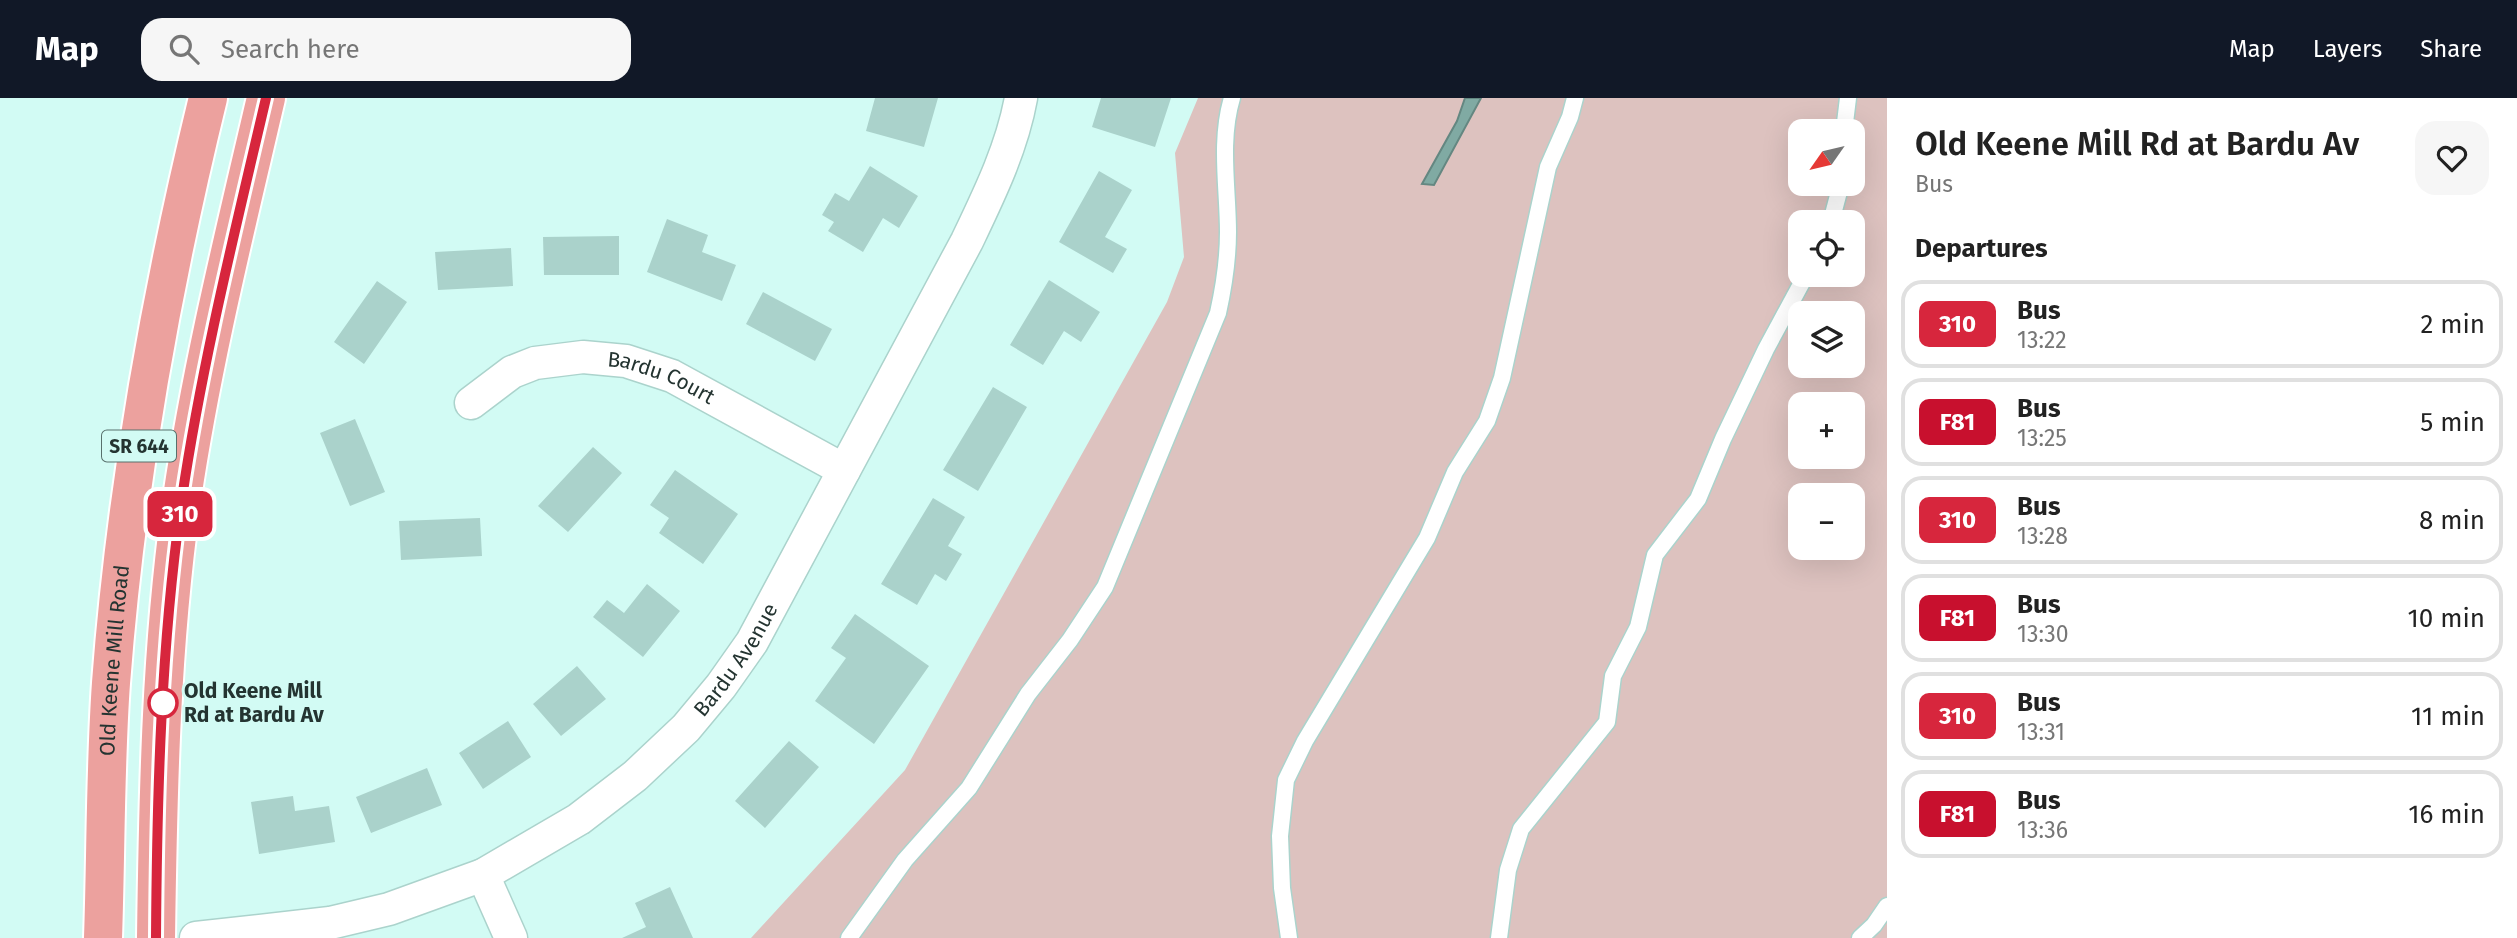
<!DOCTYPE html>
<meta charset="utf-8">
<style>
:root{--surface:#fff;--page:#f6f6f6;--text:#222;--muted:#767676;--line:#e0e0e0;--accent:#111827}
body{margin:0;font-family:"Fira Sans",sans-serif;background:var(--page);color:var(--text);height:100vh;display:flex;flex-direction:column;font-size:26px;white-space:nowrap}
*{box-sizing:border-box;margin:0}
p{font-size:23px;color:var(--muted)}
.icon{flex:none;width:38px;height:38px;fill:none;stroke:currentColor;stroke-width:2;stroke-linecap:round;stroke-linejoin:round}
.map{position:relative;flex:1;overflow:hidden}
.details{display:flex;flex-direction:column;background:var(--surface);width:630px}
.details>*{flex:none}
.badge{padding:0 14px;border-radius:10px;font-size:24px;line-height:46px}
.needle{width:46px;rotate:236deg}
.fabs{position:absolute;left:1788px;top:21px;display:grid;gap:14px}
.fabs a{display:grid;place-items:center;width:77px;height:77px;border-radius:14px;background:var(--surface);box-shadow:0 7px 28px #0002;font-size:35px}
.map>.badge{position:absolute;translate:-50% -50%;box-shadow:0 0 0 4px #fff}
h2{padding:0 28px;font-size:26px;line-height:63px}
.round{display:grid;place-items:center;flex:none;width:74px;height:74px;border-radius:21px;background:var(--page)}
.overview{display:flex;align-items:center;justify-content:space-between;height:119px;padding:0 28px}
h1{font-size:33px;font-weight:600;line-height:52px}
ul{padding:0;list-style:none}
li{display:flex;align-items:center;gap:21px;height:88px;margin:0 14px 10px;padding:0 14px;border:4px solid var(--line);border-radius:21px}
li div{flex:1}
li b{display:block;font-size:26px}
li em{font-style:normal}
li .badge{min-width:77px;font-weight:700;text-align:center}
header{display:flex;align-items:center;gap:42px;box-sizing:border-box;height:98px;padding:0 35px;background:var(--accent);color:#fff}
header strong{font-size:33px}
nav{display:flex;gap:38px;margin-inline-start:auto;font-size:24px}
.search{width:490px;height:63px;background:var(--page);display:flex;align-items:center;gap:18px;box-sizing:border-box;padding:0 24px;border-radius:21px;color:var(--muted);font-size:26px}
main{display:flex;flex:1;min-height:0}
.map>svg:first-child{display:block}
</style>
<header>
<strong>Map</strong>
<div class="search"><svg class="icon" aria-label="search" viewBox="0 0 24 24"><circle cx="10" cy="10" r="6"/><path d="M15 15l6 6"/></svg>Search here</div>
<nav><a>Map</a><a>Layers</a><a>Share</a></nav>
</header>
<main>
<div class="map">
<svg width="1887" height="840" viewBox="0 0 1887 840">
<rect width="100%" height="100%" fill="#d2fbf4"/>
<path fill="#ddc2bf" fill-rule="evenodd" d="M1198,0H1887V840H751L905,672L1167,204L1184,159L1175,55ZM1801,33H1853V86H1801ZM1801,124H1853V177H1801ZM1801,215H1853V268H1801ZM1801,306H1853V359H1801ZM1801,397H1853V450H1801Z"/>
<path fill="#80aaa3" stroke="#648781" stroke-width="2" d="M1465,0H1481L1434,87L1422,86L1457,23Z"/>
<path fill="#aad2cb" d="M875,0H938L924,49L866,33Z
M1101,0H1171L1155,49L1092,29Z
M870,68L918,98L899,130L883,120L863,154L828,133L834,124L822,117L835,95L849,103Z
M1099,73L1132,92L1105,139L1127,151L1113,175L1059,144Z
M667,121L708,137L702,154L736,167L722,203L647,174Z
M619,138V177H544L543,139Z
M511,150L513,188L438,192L435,154Z
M1049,182L1100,214L1081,244L1064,233L1043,267L1010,247Z
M377,183L407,204L364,266L334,244Z
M763,194L832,231L815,263L746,226Z
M993,289L1027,309L978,393L943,372Z
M355,321L385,394L350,408L320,335Z
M593,349L622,375L568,434L538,408Z
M675,372L738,416L703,466L659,435L669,420L650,407Z
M933,400L965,419L948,448L962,456L946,483L935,476L917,507L881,486Z
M480,420L482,458L401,462L399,423Z
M647,486L680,513L643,559L593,519L607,502L624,515Z
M855,516L929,568L874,646L815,603L846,560L831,550Z
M577,568L606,601L561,638L533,606Z
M508,623L531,659L483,691L459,655Z
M789,643L819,669L765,730L735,703Z
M427,670L442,707L371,735L356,699Z
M293,698L295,713L329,708L335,744L259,756L251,704Z
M670,789L693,840H622L646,829L635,805Z"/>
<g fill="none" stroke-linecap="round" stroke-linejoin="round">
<g stroke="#abd3cc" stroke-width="19">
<path id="lane" d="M1844,33L1848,0
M1831,124L1841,86
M849,840L905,762L969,690L1028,596L1070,542L1105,489L1218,215C1224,188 1228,162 1228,134C1228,91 1219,43 1232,0
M1289,840L1282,790L1280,738L1286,682L1305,643L1427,440L1455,374L1487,323L1502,280L1548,69L1570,19L1575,0
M1499,840L1508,772L1521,731L1607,624L1613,578L1638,529L1655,457L1698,401L1723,341L1766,251L1806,177
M1860,840L1874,827L1887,808"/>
</g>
<g stroke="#abd3cc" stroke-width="35">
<g id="street">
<path id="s1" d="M471,305L512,274L535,265L583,259L626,263L672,278L844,372"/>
<path d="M483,777L511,840"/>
<path id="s2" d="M196,840L330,825L389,811L483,777L579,721L635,678L686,630L721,588L752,544L967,143C989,97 1012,50 1021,0"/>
</g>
</g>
<g stroke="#fff" stroke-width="42">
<g id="primary">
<path id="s3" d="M103,840C106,755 105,670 111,585C126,388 161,192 208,0"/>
<path d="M156,840C158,693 161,546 182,400C202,265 235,133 266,0"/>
</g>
</g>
<use href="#lane" stroke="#fff" stroke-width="16"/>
<use href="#street" stroke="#fff" stroke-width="32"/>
<use href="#primary" stroke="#eca19e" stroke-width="38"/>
</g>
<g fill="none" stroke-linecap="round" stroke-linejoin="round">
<g stroke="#fff" stroke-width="16">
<path id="line" d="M156,840C157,694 161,545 182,400C202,265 235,133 266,0"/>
</g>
<use href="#line" stroke="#d7263d" stroke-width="10"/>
</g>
<circle fill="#fff" stroke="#d7263d" stroke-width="3.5" cx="163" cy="605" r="14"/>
<g text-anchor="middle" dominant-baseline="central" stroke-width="6" stroke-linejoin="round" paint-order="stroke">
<rect fill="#d2fbf4" stroke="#58706c" stroke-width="2" x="102" y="332.5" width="74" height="31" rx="5"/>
<g font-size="19" font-weight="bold" fill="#243431">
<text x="139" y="348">SR 644</text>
</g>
<g font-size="21" fill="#243431" stroke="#d2fbf4">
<text stroke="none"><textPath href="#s1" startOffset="206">Bardu Court</textPath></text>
<text stroke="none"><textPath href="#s2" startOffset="632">Bardu Avenue</textPath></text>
<text stroke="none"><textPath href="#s3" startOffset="278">Old Keene Mill Road</textPath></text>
</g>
<g font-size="21" font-weight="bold" fill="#243431" stroke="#d2fbf4" text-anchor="start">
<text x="184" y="593">Old Keene Mill<tspan x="184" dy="24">Rd at Bardu Av</tspan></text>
</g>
</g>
</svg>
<div class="fabs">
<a><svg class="needle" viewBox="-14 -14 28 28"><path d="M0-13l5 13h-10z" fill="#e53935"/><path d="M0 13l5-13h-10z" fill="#767676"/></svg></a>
<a><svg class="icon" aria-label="locate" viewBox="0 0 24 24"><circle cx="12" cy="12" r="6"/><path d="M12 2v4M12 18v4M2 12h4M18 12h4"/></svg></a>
<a><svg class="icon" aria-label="layers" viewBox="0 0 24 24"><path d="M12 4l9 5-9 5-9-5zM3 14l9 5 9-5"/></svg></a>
<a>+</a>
<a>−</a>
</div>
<b class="badge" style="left:180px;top:416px;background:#d7263d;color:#fff">310</b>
</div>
<section class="details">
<div class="overview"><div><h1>Old Keene Mill Rd at Bardu Av</h1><p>Bus</p></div><a class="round"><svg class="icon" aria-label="heart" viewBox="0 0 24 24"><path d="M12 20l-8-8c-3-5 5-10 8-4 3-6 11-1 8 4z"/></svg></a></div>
<h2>Departures</h2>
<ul>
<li><span class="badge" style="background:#d7263d;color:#fff">310</span><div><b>Bus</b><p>13:22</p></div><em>2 min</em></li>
<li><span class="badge" style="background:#c8102e;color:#fff">F81</span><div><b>Bus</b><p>13:25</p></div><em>5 min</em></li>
<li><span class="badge" style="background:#d7263d;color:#fff">310</span><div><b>Bus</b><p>13:28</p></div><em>8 min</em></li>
<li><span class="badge" style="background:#c8102e;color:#fff">F81</span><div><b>Bus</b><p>13:30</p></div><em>10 min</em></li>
<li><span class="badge" style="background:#d7263d;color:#fff">310</span><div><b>Bus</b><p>13:31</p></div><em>11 min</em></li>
<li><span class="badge" style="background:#c8102e;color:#fff">F81</span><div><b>Bus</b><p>13:36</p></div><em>16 min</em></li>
</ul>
</section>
</main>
